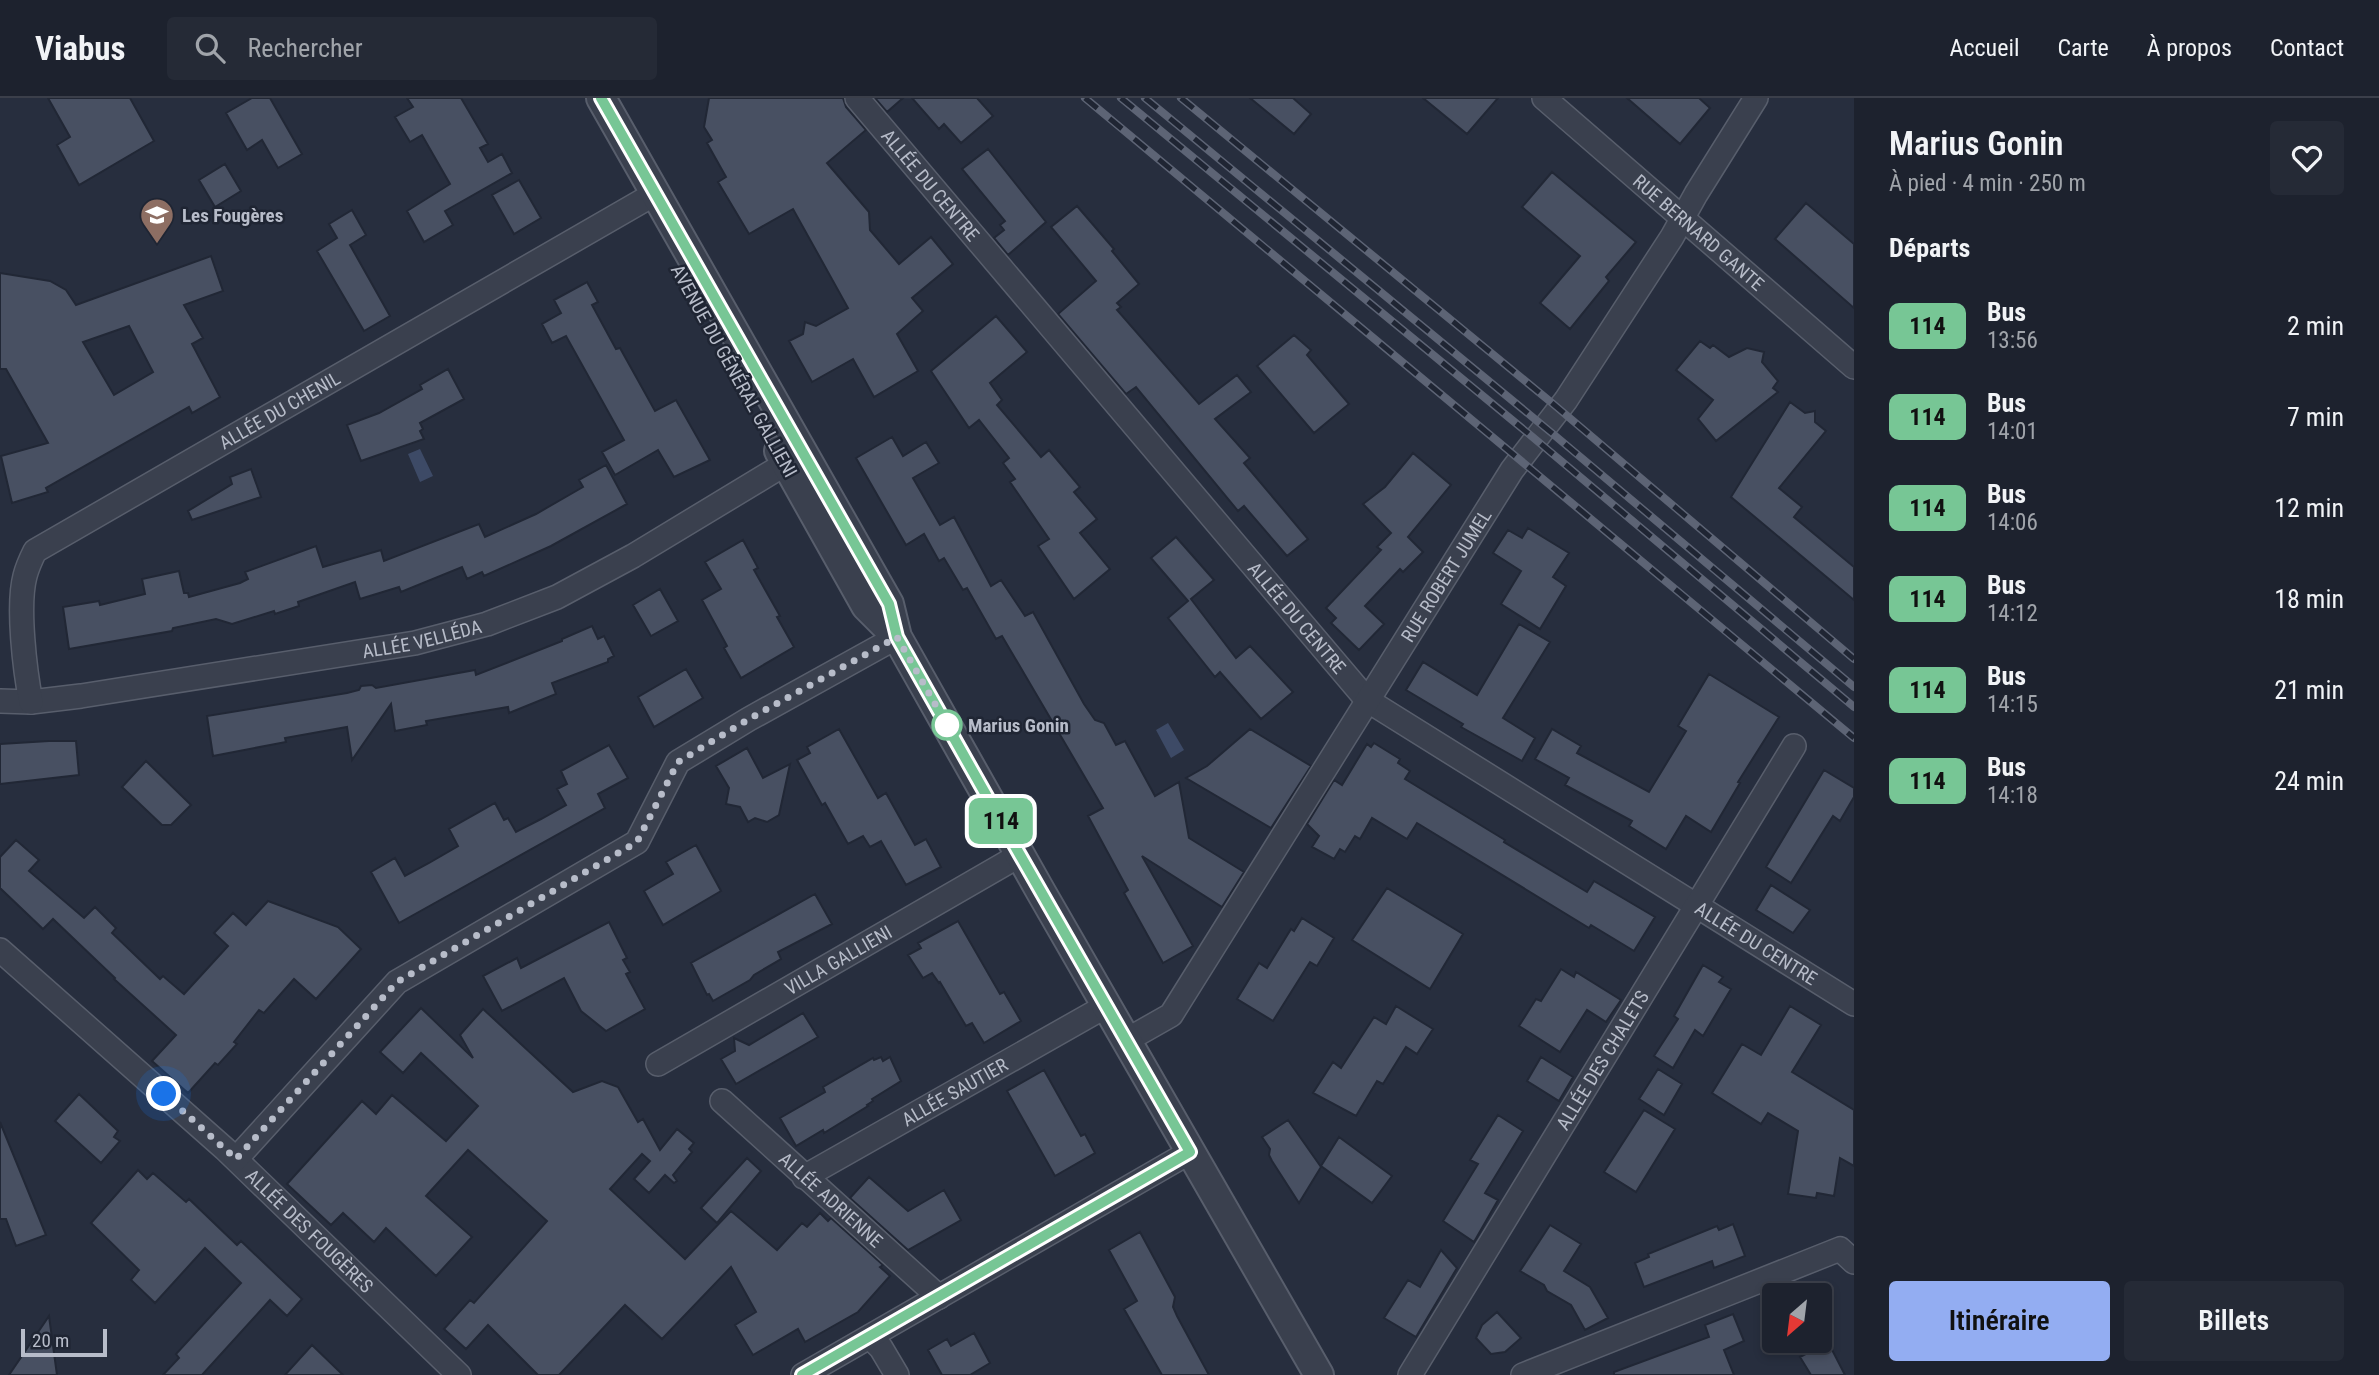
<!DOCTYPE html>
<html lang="fr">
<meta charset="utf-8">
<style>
:root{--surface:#1d222e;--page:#252a36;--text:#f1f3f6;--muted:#a0a4aa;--line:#3b3f4a;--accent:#93adf2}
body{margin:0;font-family:"Roboto Condensed",sans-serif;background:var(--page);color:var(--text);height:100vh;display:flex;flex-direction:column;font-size:26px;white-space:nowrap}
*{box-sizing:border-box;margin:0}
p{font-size:23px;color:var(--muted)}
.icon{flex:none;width:38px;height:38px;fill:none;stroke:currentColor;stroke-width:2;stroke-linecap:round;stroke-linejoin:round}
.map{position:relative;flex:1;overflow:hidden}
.side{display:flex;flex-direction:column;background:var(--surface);width:525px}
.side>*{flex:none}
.badge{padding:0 14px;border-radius:10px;font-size:24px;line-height:46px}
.needle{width:46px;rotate:208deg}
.fabs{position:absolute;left:1762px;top:1185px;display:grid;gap:14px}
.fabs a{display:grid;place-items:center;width:70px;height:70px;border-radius:7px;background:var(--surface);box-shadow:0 4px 10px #0003,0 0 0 2px var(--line);font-size:35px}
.scale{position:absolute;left:21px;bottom:18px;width:86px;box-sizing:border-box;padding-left:7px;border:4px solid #b7bcc9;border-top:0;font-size:19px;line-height:24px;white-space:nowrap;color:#b7bcc9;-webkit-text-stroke:5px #1f2533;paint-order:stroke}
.you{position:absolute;width:35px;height:35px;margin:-18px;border:5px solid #fff;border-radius:50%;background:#1a73e8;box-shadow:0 0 0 10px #1a73e833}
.map>.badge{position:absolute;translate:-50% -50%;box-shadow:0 0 0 4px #fff}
h2{padding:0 35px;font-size:26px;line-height:63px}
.round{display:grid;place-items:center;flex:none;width:74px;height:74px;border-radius:7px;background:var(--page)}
.overview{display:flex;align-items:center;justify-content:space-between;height:119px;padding:0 35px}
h1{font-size:33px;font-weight:600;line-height:52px}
.button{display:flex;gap:14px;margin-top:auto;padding:14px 35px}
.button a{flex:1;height:80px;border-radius:7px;background:var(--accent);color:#111;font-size:28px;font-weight:600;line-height:80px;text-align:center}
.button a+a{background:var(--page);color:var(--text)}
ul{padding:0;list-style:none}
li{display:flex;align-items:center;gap:21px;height:91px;padding:0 35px}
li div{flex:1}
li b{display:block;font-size:26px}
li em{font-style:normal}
li .badge{min-width:77px;font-weight:700;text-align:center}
header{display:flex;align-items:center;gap:42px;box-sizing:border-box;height:98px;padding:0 35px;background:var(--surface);border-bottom:2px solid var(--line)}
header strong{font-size:33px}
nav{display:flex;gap:38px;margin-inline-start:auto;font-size:24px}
.search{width:490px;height:63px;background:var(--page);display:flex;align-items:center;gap:18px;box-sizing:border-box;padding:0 24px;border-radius:7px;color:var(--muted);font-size:26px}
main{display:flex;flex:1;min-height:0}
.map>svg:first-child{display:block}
</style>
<header>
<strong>Viabus</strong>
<div class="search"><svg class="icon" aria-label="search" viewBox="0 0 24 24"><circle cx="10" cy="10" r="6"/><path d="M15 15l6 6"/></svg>Rechercher</div>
<nav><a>Accueil</a><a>Carte</a><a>À propos</a><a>Contact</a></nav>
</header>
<main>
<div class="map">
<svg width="1854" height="1277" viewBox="0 0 1854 1277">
<rect width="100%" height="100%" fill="#272e3e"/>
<path fill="#3d4a66" d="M420,351L433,378L420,384L408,356Z
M1168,625L1184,652L1171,660L1156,632Z"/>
<path fill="#485062" stroke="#212735" stroke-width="2" fill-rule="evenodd" d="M48,0H130L154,43L79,87L57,47L70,39Z
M252,0H270L302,56L278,70L262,42L247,52L226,15Z
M407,0H461L488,46L480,50L488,64L502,56L512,75L445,113L453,127L424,144L407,113L450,86L422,37L410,44L395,19L413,9Z
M709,0H843L846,9L866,32L827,65L869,114L870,132L899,166L931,139L953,166L912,200L923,213L897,236L918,273L874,299L853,261L812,284L789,243L803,236L805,224L816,228L848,210L793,111L749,136L718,84L726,79L707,45L712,42L704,29Z
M875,0H903L887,14Z
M912,0H977L993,18L961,45L944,26L939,31Z
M1250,0H1293L1311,16L1294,36Z
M1423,0H1498L1467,36Z
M1627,0H1699L1710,10L1680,46Z
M988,51L1046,124L1008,157L994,140L1004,132L1000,127L1005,123L962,71Z
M225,66L241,93L215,109L199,82Z
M1552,74L1636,144L1606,179L1609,183L1570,231L1540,205L1580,158L1522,109Z
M519,82L541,120L514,136L492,97Z
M1806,105L1854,146V210L1775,141Z
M1077,108L1114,151L1112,153L1139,186L1117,205L1121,209L1117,212L1199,306L1237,277L1251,294L1215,321L1250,360L1244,365L1308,441L1287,458L1244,408L1238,413L1136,289L1126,296L1058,216L1096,183L1051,129Z
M352,112L366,137L350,147L390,218L364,233L317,153L337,140L329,126Z
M211,158L223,193L184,207L203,240L192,246L220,299L192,315L189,309L46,390L48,394L12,405L1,358L48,345L6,271H0V175L50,183L66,192L76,207ZM129,228L153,274L114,297L83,244Z
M587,184L598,204L592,207L616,251L620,250L655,313L676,302L710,362L674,379L658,352L615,377L602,354L624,342L566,238L552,245L542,226L561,215L554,202Z
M996,218L1027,254L990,285L1002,302L997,307L1041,359L1049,352L1080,389L1074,394L1097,421L1080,435L1110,471L1074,501L1038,448L1049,441L1010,384L1015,381L1003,365L1009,360L979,322L969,330L931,273Z
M1294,237L1311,252L1307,257L1349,306L1314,335L1257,268Z
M1700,243L1710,250L1713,247L1729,259L1747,250L1764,254L1762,264L1778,283L1773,290L1778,294L1716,343L1698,321L1713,302L1676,272Z
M448,271L464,301L420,325L423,331L420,333L424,341L361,363L347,327L379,315L422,291L420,287Z
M1790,304L1805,315L1815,313V324L1826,333L1779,390L1802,409L1794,419L1854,469V502L1731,399Z
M892,339L903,358L926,344L939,365L913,380L940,427L954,419L991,488L1001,482L1025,518L1033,514L1084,606L1095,622L1104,625L1116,647L1125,643L1155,698L1179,684L1189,740L1244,774L1222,809L1142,758L1193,848L1163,865L1124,795L1128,792L1088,718L1103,710L1002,538L996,541L967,490L963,492L944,460L939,463L924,436L906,447L856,360Z
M1413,355L1451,387L1408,439L1423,454L1403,474L1400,471L1365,508L1384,526L1359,552L1331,525L1336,520L1326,510L1381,452L1377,449L1391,435L1363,406L1385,389Z
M606,367L627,406L551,448L484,478L482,474L467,481L462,469L401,494L399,489L360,501L355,484L298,504L299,508L275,516L274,513L232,526L216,521L173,530L172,533L69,551L63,509L99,503L100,507L145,496L142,481L179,473L184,495H188L189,499L240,485L248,481L245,474L316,448L323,469L381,452L384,463L479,426L485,439L536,416L583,389L579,382Z
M251,371L261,399L192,422L188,413L232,386L230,379Z
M1528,430L1569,455L1553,479L1566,488L1540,531L1501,506L1521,473L1493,455L1508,432L1522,440Z
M1176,439L1214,482L1191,501L1236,560L1250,548L1293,594L1261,621L1220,574L1215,579L1168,520L1188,503L1151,460Z
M743,442L758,470L754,472L780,518L777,519L794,549L741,580L724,550L727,548L702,502L721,491L705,464Z
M660,491L678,523L651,538L633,507Z
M1519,526L1550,544L1503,620L1535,640L1522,663L1461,629L1463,626L1406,592L1423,564L1477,597Z
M592,528L598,541L604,538L614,558L608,561V564L552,585L556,596L509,615L508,609L426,623L427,627L395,633L391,606L352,662L347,629L285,640L286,644L213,658L207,618L347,595L359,592L361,588L372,587L376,590L475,572L476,577L562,543V541Z
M686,571L703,600L654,629L638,599Z
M1709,576L1779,619L1738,684L1740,685L1711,734L1686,718L1666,751L1629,728L1632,723L1565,687L1569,680L1535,661L1552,631L1581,648L1577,655L1649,694L1686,633L1678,628Z
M839,631L878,700L886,695L915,747L926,741L941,769L906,787L881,743L870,749L863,738L848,746L825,705L822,707L797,662L810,655L807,649Z
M1250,631L1311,668L1271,730L1186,680L1207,668Z
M49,643H76L79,677L0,686V646Z
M1374,645L1400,661L1398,665L1410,673L1405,681L1505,742L1504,744L1587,794L1594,783L1655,819L1634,853L1591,827L1589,830L1417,725L1407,741L1372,720L1360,741L1355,738L1345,754L1340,751L1334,761L1312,749L1319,738L1307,726L1334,682L1342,687L1367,646L1371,649Z
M609,647L628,680L598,696L605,710L399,825L371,774L395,760L405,778L429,765L458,748L449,731L495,705L504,722L508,720L516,734L541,721L566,707L557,691L567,686L561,673Z
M747,650L763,680L790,666L779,717L767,724L755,720L748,724L740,709L726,706L729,690L716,668Z
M146,663L191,707L171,727H162L122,689Z
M1824,672L1854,690V699L1840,723L1833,718L1791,785L1766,769Z
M16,742L39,762L29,773L84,820L95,809L116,830L112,835L160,881L163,878L184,896L228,848L214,835L233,815L246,827L268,803L338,829L361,851L316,901L294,881L264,915L259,912L234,944L237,946L218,967L215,965L188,995L152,963L176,937L114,881L115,880L53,821L43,831L0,790V759Z
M696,747L721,793L663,827L644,793L673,776L666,764Z
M1771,787L1810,812L1793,835L1756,812Z
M1387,790L1463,836L1430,891L1352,842Z
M815,796L832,826L778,854L781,861L754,877L750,882L713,903L709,896L707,897L691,865Z
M1302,820L1334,840L1317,868L1310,864L1273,923L1237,901L1259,865L1267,870L1291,831L1294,833Z
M958,823L1000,896L1004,894L1021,923L984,945L972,925L966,928L940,884L939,885L932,875L923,880L908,857L921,850L918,845Z
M609,824L627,860L623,862L630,874L626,876L645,911L606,933L581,913L564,880L502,913L483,878L517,860L521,870Z
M1703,867L1723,879L1719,884L1731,891L1703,938L1695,932L1673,970L1654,958L1678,921L1674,918Z
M1561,871L1574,879L1576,874L1621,902L1606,924L1587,912L1560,954L1519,928L1536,901L1541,903Z
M1396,908L1433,931L1417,956L1406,949L1383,986L1377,983L1356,1018L1313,995L1333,964L1341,970L1374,919L1386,926Z
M1790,908L1821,927L1792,974L1854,1012V1068L1840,1060L1834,1098L1817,1095L1816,1100L1788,1096L1798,1033L1768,1015L1761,1026L1712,995L1742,946L1761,957Z
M421,910L473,960L460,937L483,911L573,994L602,983L618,989L638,1024L643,1021L660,1052L677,1031L694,1045L689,1051L692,1054L673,1077L677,1083L674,1085L665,1077L649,1095L634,1081L650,1063L642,1056L610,1091L685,1161L731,1113L777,1152L802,1125L807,1129L820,1115L828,1123L831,1120L883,1167L880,1169L890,1178L858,1214L805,1244L798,1231L753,1257L735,1227L756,1214L731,1169L662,1241L625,1207L559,1277H538L488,1227L466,1251L444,1231L470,1202L474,1205L547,1123L468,1052L426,1098L472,1139L436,1178L386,1130L374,1144L343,1115L331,1127L287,1086L362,1003L376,1016L392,997L446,1043L478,1008L421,955L403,975L380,954Z
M803,915L818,939L736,986L721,961L735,953L734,940L749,947Z
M881,959L883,963L890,959L901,983L872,1001L873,1003L867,1007L868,1008L824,1035L823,1032L796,1048L780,1020L825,994L823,989L873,960L874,962Z
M1541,959L1573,979L1559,1003L1527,983Z
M1658,971L1682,986L1664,1017L1639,1001Z
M1044,972L1081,1038L1085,1036L1095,1055L1055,1078L1007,993Z
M79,996L118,1033L114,1039L120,1043L101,1065L55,1023Z
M1644,1012L1675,1031L1636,1094L1604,1074Z
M1498,1017L1523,1033L1485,1095L1498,1102L1474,1144L1443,1123L1478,1066L1470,1062Z
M1288,1022L1321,1069L1299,1105L1272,1063L1269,1057L1270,1051L1262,1039Z
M0,1024L46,1137L16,1148L6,1121H0Z
M1339,1039L1392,1078L1372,1105L1321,1068Z
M747,1060L761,1073L717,1125L701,1110Z
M138,1072L147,1081L153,1075L186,1104L189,1101L237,1147L241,1143L302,1201L287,1218L270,1202L202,1277H163L179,1260L176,1256L241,1185L205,1150L155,1205L131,1182L139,1172L91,1125Z
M869,1079L908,1113L944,1092L961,1122L908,1152L850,1100Z
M1733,1126L1745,1158L1714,1170L1712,1163L1644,1189L1635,1165L1649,1159L1648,1156L1717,1128L1719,1132Z
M1550,1127L1581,1146L1564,1173L1590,1189L1608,1220L1585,1232L1571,1207L1547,1193L1544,1187L1520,1173Z
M1140,1134L1175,1199L1173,1209L1177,1218L1209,1277H1162L1124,1211L1137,1203L1109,1152Z
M1441,1152L1457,1170L1416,1239L1384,1220L1408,1182L1420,1189Z
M1497,1214L1521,1240L1505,1254L1491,1256L1476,1240L1482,1227Z
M1733,1216L1744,1243L1724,1252L1734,1277H1614V1274L1709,1239L1705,1227Z
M49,1218L57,1277H9Z
M974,1235L990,1265L970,1277H942L928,1252L947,1241L951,1248Z
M1828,1244L1845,1277H1811L1800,1259Z
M312,1247L343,1277H285Z"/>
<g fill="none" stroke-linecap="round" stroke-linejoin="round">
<g stroke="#585e6c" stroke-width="26">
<g id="minor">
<path id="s1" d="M857,0L1367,602L1854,906"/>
<path id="s2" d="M1544,0L1854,269"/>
<path id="s3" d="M0,603L31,604L81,598L415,545L487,526L557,499L633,458L800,357"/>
<path id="s4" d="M31,604C25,573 17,508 25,478C27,470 31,461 35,453L656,95"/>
<path id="s5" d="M0,852L225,1051L459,1277"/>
<path id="s6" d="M1127,942L1171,917L1512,372L1566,302L1672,139L1696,96L1756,0"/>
<path id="s7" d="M658,966L1020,757"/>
<path id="s8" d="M722,1003L939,1199"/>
<path d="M236,1061L397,884L637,744L678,664L749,621L897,539"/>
<path id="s9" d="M804,1079L1106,908"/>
<path d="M870,1239L881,1250L897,1277"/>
<path d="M803,1277L1190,1054"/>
<path id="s10" d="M1410,1277L1794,648"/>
<path d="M1523,1277L1840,1151L1854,1164"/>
</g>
</g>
<g stroke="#585e6c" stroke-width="32">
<path id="tertiary" d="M601,0L889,506L897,539L1041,794L1319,1277
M779,353L866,508L897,539"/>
</g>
<use href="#minor" stroke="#3a404e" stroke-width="23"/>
<use href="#tertiary" stroke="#3a404e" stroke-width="28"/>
<g stroke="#5d6475" stroke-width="8">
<path id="rail" d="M1085,0L1854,640
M1121,0L1529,336L1854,609
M1145,0L1553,336L1854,589
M1181,0L1552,305L1854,561"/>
</g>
<use href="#rail" stroke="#1f2533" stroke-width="5" stroke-dasharray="16" stroke-linecap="butt"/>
</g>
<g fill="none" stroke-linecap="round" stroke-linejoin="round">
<g stroke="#fff" stroke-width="16">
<path id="line" d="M601,0L889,506L897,539L1020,757L1190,1054L802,1277"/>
</g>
<use href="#line" stroke="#77c695" stroke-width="10"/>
<path stroke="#b7bcc9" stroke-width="7" stroke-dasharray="0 12.6" d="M164,996L236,1061L397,884L637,744L678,664L749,621L897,539L947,627"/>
</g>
<defs>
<g id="school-pin" transform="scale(1.75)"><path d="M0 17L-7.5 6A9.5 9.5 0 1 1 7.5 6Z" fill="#8d6e63" stroke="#1f2533"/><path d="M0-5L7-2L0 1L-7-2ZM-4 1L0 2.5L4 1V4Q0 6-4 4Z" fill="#fff"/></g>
</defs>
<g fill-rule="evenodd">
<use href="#school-pin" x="157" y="117"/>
</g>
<circle fill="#fff" stroke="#77c695" stroke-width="3.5" cx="947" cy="627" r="14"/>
<g text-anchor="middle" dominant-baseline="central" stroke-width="5" stroke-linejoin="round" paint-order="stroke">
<g font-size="19" fill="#b7bcc9" stroke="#1f2533">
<text stroke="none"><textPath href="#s1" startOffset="114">ALLÉE DU CENTRE</textPath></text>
<text stroke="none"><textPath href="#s2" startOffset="205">RUE BERNARD GANTE</textPath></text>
<text transform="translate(734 273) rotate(61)">AVENUE DU GÉNÉRAL GALLIENI</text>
<text stroke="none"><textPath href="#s4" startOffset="436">ALLÉE DU CHENIL</textPath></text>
<text stroke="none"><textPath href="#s6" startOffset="569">RUE ROBERT JUMEL</textPath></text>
<text stroke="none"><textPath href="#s1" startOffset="681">ALLÉE DU CENTRE</textPath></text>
<text stroke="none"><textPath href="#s3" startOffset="427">ALLÉE VELLÉDA</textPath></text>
<text stroke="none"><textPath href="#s1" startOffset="1248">ALLÉE DU CENTRE</textPath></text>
<text stroke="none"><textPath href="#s7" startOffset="208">VILLA GALLIENI</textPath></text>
<text stroke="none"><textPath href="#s10" startOffset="369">ALLÉE DES CHALETS</textPath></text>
<text stroke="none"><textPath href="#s9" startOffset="173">ALLÉE SAUTIER</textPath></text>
<text stroke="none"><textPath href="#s8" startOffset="147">ALLÉE ADRIENNE</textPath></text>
<text stroke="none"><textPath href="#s5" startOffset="418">ALLÉE DES FOUGÈRES</textPath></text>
</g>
<g font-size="19" font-weight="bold" fill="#b7bcc9" stroke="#1f2533" text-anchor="start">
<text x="182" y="117">Les Fougères</text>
</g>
<g font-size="19" font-weight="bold" fill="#b7bcc9" stroke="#1f2533" text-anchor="start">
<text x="968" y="627">Marius Gonin</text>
</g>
</g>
</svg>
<div class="fabs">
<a><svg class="needle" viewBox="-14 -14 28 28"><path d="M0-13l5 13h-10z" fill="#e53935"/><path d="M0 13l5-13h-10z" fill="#a0a4aa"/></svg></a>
</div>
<div class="scale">20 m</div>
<div class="you" style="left:164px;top:996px"></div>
<b class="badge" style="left:1001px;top:723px;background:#77c695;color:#111">114</b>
</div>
<section class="side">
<div class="overview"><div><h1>Marius Gonin</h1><p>À pied · 4 min · 250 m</p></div><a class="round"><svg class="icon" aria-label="heart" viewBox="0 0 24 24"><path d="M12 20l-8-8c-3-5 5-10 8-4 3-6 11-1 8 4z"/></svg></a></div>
<h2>Départs</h2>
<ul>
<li><span class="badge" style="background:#77c695;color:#111">114</span><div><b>Bus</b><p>13:56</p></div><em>2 min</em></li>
<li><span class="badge" style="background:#77c695;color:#111">114</span><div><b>Bus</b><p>14:01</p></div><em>7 min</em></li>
<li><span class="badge" style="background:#77c695;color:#111">114</span><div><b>Bus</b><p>14:06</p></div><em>12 min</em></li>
<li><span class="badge" style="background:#77c695;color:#111">114</span><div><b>Bus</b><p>14:12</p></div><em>18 min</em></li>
<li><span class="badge" style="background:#77c695;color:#111">114</span><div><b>Bus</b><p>14:15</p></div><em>21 min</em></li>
<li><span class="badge" style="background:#77c695;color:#111">114</span><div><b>Bus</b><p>14:18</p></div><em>24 min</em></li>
</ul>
<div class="button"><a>Itinéraire</a><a>Billets</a></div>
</section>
</main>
